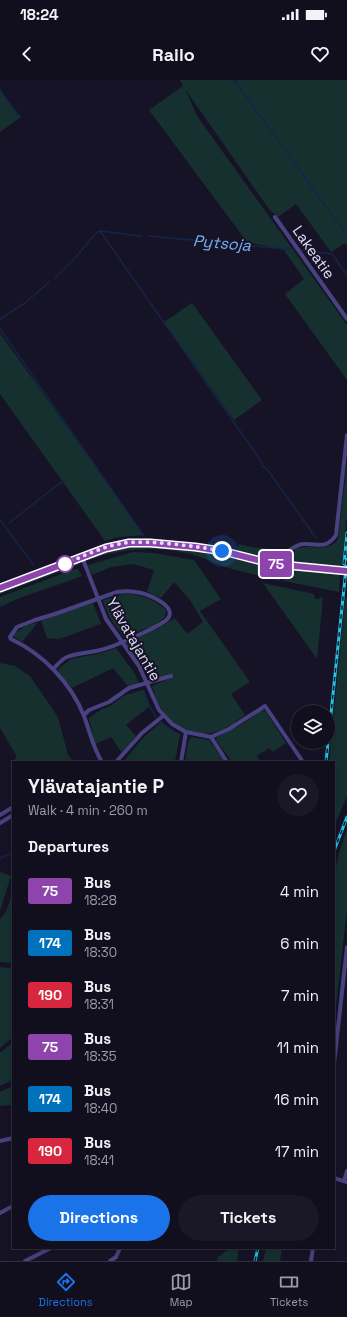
<!DOCTYPE html>
<meta charset="utf-8">
<style>
:root{--surface:#110e1d;--page:#1a1726;--text:#f1f3f6;--muted:#9c9ca4;--line:#302e3b;--accent:#1a73e8}
body{margin:0;font-family:"Space Grotesk",sans-serif;background:var(--page);color:var(--text);height:100vh;display:flex;flex-direction:column;font-size:15px;white-space:nowrap}
*{box-sizing:border-box;margin:0}
p{font-size:13px;color:var(--muted)}
.icon{flex:none;width:22px;height:22px;fill:none;stroke:currentColor;stroke-width:2;stroke-linecap:round;stroke-linejoin:round}
.map{position:relative;flex:1;overflow:hidden}
.panel{position:absolute;left:12px;top:681px;width:323px;height:488px;display:flex;flex-direction:column;background:var(--surface);border-radius:0px;box-shadow:0 2px 10px #0003,0 0 0 1px var(--line)}
.panel>*{flex:none}
.badge{padding:0 8px;border-radius:3px;font-size:14px;line-height:26px}
.buttons{position:absolute;left:291px;top:625px;display:grid;gap:8px}
.buttons a{display:grid;place-items:center;width:44px;height:44px;border-radius:50%;background:var(--surface);box-shadow:0 2px 10px #0003,0 0 0 1px var(--line);font-size:20px}
.you{position:absolute;width:20px;height:20px;margin:-10px;border:3px solid #fff;border-radius:50%;background:#1a73e8;box-shadow:0 0 0 6px #1a73e833}
.map>.badge{position:absolute;translate:-50% -50%;box-shadow:0 0 0 2px #fff}
h2{padding:0 16px;font-size:15px;line-height:36px}
.round{display:grid;place-items:center;flex:none;width:42px;height:42px;border-radius:21px;background:var(--page)}
.overview{display:flex;align-items:center;justify-content:space-between;height:68px;padding:0 16px}
h1{font-size:19px;font-weight:700;line-height:30px}
.cta{display:flex;gap:8px;margin-top:auto;padding:8px 16px}
.cta a{flex:1;height:46px;border-radius:24px;background:var(--accent);color:#fff;font-size:16px;font-weight:700;line-height:46px;text-align:center}
.cta a+a{background:var(--page);color:var(--text)}
ul{padding:0;list-style:none}
li{display:flex;align-items:center;gap:12px;height:52px;padding:0 16px}
li div{flex:1}
li b{display:block;font-size:15px}
li em{font-style:normal}
li .badge{min-width:44px;font-weight:700;text-align:center}
.status{display:flex;justify-content:space-between;align-items:center;height:28px;padding:0 20px;background:var(--surface);direction:ltr}
.status svg{height:11px;fill:currentColor}
header{display:flex;justify-content:space-between;align-items:center;height:52px;padding:0 16px;background:var(--surface);font-size:18px;font-weight:700}
.tabs{display:flex;justify-content:space-around;align-items:center;height:56px;border-top:1px solid var(--line);background:var(--surface);font-size:11px;color:var(--muted)}
.tabs a{display:grid;justify-items:center;gap:2px}
.tabs .on{color:var(--accent)}
.map>svg:first-child{display:block}
</style>
<div class="status"><b>18:24</b><svg viewBox="0 0 49 12"><path d="M0 12V9h3v3zM5 12V6h3v6zM10 12V3h3v9zM15 12V0h3v12zM26 1h20v11H26zM47 4h2v5h-2z"/></svg></div>
<header><svg class="icon" aria-label="back" viewBox="0 0 24 24"><path d="M15 5l-7 7 7 7"/></svg>Railo<svg class="icon" aria-label="heart" viewBox="0 0 24 24"><path d="M12 20l-8-8c-3-5 5-10 8-4 3-6 11-1 8 4z"/></svg></header>
<div class="map">
<svg width="347" height="1181" viewBox="0 0 347 1181">
<rect width="100%" height="100%" fill="#171327"/>
<path fill="#163030" d="M180,0H232L237,2L236,0H347V165L345,163L331,172L296,124L278,137L269,129L185,9L197,36L347,245V300L285,214L304,199L284,170L247,162L149,30L183,6Z
M0,10L21,37L0,52Z
M192,223L262,320L234,340L164,242Z
M0,253L144,455L119,457L105,461L0,314Z
M347,383V434L342,486L294,483L292,478L295,469C309,463 329,474 338,459Z
M238,464L252,467L282,470L287,474L286,479C279,485 246,474 237,471Z
M133,466L165,467L207,472L256,484L281,487L280,501C264,497 248,493 232,489C219,485 207,479 194,475C158,465 123,468 88,480L90,476L104,471Z
M133,472L153,473L194,480L221,519L200,531L250,602L231,614L245,635C236,641 227,649 216,652C200,657 175,648 165,635C159,626 155,616 152,606L171,598L169,595L152,600L127,565V563L157,549L175,538L187,554L203,542L190,520L174,502L161,518L147,512L154,490L133,484L111,487L92,495L88,485Z
M75,482L78,485L0,514V511Z
M286,488L340,494L339,512L284,501Z
M75,489H78L82,496L17,519L0,527V517Z
M263,503L314,514L315,519H319L320,517L323,518L317,579Z
M123,514C139,513 154,519 166,530L165,537L153,546L123,557L110,538L103,522L104,520Z
M345,518H347V716L334,747V682H329Z
M93,523L101,544L59,559L47,558L41,541Z
M38,542L22,562L14,557V554L25,546Z
M116,568L135,594L139,603L128,606L113,588L72,608L59,592L58,589L71,579L102,573Z
M0,583L15,586L30,596L58,637L68,675L74,682H15L16,675L0,648Z
M143,610H144L150,626L126,645L136,656L122,673L111,657L95,664L89,638L102,629L110,626L123,616Z
M262,630L266,632L286,663L273,672L269,668L257,676L261,682H232L216,660L217,657L239,646Z
M162,641L167,647L180,654L175,682L124,681L142,659Z
M191,657L209,660L225,682H185L188,662Z
M347,749V829L334,944V794L340,770Z
M0,792L11,796L0,831Z
M13,807V883L0,882V839C9,831 10,818 13,807Z
M0,887L13,888V957L0,968Z
M13,962V1000L0,1006V973Z
M13,1006V1025L0,1026V1012Z
M229,1168H239L237,1181H217V1178Z
M266,1168H282L280,1181H263Z"/>
<g fill="none" stroke-linecap="round" stroke-linejoin="round">
<path stroke="#142549" stroke-width="1.5" d="M234,0L347,155
M0,10L18,36
M100,151L261,381L262,386L267,389L316,458
M149,156L296,170
M300,170L332,174L347,195
M55,198L75,178L96,153L100,151L141,156
M0,239L25,223L49,202
M0,249L144,456
M0,440L33,484
M9,443L64,400
M144,612L149,625L156,637
M160,642L178,654
M0,778L13,773"/>
<path stroke="#494281" stroke-width="4" d="M275,137L347,239
M82,477L106,539L139,586L159,630L172,644L186,652L211,657L229,649L265,626L303,682
M289,485L291,469C295,467 299,464 303,464C318,463 326,470 336,455L347,355
M53,589C57,585 62,579 67,577C77,573 89,573 100,570C111,568 165,545 169,537C175,524 145,513 136,512C130,511 124,511 117,512L55,534L35,540L17,547L10,557L11,559C43,574 71,603 84,636C90,652 93,668 102,682
M84,635L89,630L109,622L129,608L171,596
M211,657L227,682
M116,682L142,653L163,636
M181,682L186,652
M0,735L13,727
M0,743L13,735
M334,984L347,867
M0,1061L13,1058
M334,1098L347,1102
M344,1101L347,1091
M0,1133L13,1126
M25,1181L51,1168
M110,1181L116,1177L120,1168
M311,1181L313,1168"/>
<path stroke="#877df2" stroke-width="5.5" d="M0,508L106,468L129,463H150L195,467L223,471L273,484L347,491"/>
<g stroke="#1cc7e8" stroke-width="3">
<path id="rail" d="M344,484L347,453
M326,682L347,479
M334,771L347,737
M255,1181L258,1168"/>
</g>
<use href="#rail" stroke="#171327" stroke-width="1.5" stroke-dasharray="4.5" stroke-linecap="butt"/>
</g>
<g fill="none" stroke-linecap="round" stroke-linejoin="round">
<g stroke="#fff" stroke-width="9">
<path id="line" d="M0,508L106,468L129,463H150L195,467L222,471L273,484L347,491"/>
</g>
<use href="#line" stroke="#8e44ad" stroke-width="6"/>
<path stroke="#e2dcfb" stroke-width="4" stroke-dasharray="0 7.2" d="M65,484C83,476 104,466 124,463C150,460 196,466 222,471"/>
</g>
<circle fill="#fff" stroke="#8e44ad" stroke-width="2" cx="65" cy="484" r="8"/>
<g text-anchor="middle" dominant-baseline="central" stroke-width="4" stroke-linejoin="round" paint-order="stroke">
<g font-size="15" fill="#e2dcfb" stroke="#171327">
<text transform="translate(314 172) rotate(55)">Lakeatie</text>
<text transform="translate(134 559) rotate(60)">Ylävatajantie</text>
</g>
<g font-size="16" font-style="italic" fill="#75b0f1" stroke="#171327">
<text transform="translate(222 163) rotate(5)">Pytsoja</text>
</g>
</g>
</svg>
<div class="buttons">
<a><svg class="icon" aria-label="layers" viewBox="0 0 24 24"><path d="M12 4l9 5-9 5-9-5zM3 14l9 5 9-5"/></svg></a>
</div>
<div class="you" style="left:222px;top:471px"></div>
<b class="badge" style="left:276px;top:484px;background:#8e44ad;color:#fff">75</b>
<section class="panel">
<div class="overview"><div><h1>Ylävatajantie P</h1><p>Walk · 4 min · 260 m</p></div><a class="round"><svg class="icon" aria-label="heart" viewBox="0 0 24 24"><path d="M12 20l-8-8c-3-5 5-10 8-4 3-6 11-1 8 4z"/></svg></a></div>
<h2>Departures</h2>
<ul>
<li><span class="badge" style="background:#8e44ad;color:#fff">75</span><div><b>Bus</b><p>18:28</p></div><em>4 min</em></li>
<li><span class="badge" style="background:#0072bc;color:#fff">174</span><div><b>Bus</b><p>18:30</p></div><em>6 min</em></li>
<li><span class="badge" style="background:#d7263d;color:#fff">190</span><div><b>Bus</b><p>18:31</p></div><em>7 min</em></li>
<li><span class="badge" style="background:#8e44ad;color:#fff">75</span><div><b>Bus</b><p>18:35</p></div><em>11 min</em></li>
<li><span class="badge" style="background:#0072bc;color:#fff">174</span><div><b>Bus</b><p>18:40</p></div><em>16 min</em></li>
<li><span class="badge" style="background:#d7263d;color:#fff">190</span><div><b>Bus</b><p>18:41</p></div><em>17 min</em></li>
</ul>
<div class="cta"><a>Directions</a><a>Tickets</a></div>
</section>
</div>
<nav class="tabs">
<a class="on"><svg class="icon" aria-label="directions" viewBox="0 0 24 24"><path d="M12 3l9 9-9 9-9-9zM9 14v-3h6M13 9l2 2-2 2"/></svg>Directions</a>
<a><svg class="icon" aria-label="map" viewBox="0 0 24 24"><path d="M3 6l6-2 6 2 6-2v14l-6 2-6-2-6 2zM9 4v14M15 6v14"/></svg>Map</a>
<a><svg class="icon" aria-label="tickets" viewBox="0 0 24 24"><path d="M3 7h18v10H3zM15 7v10"/></svg>Tickets</a>
</nav>
